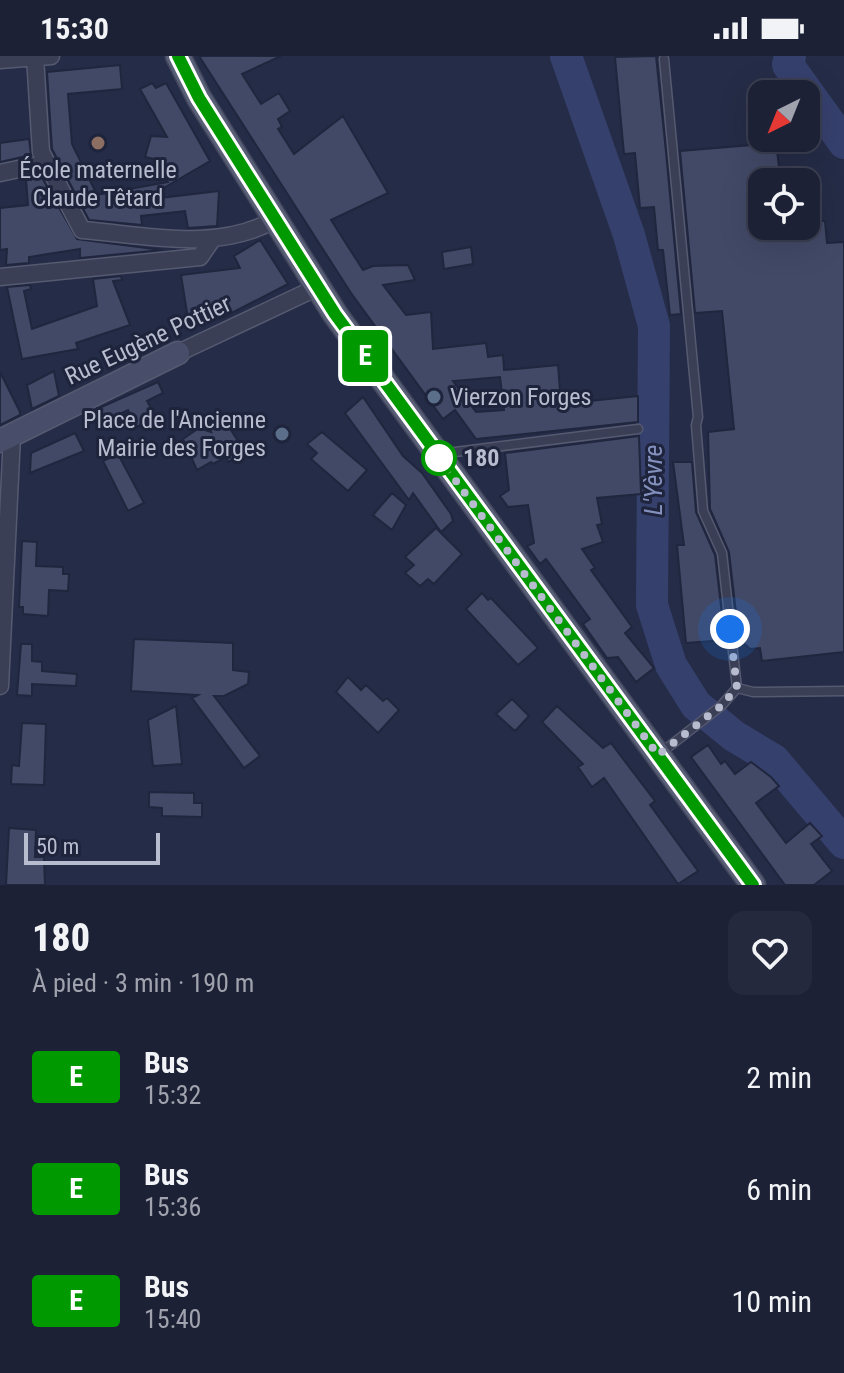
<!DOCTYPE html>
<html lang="fr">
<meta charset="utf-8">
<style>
:root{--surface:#1c2135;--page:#25293d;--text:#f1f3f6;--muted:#a0a3ad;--line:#3a3e50}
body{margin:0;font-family:"Roboto Condensed",sans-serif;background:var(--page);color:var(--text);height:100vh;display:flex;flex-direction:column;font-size:30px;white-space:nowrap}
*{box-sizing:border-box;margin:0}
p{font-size:26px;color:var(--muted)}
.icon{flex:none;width:44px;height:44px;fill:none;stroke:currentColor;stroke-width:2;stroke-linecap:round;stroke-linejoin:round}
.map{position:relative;height:829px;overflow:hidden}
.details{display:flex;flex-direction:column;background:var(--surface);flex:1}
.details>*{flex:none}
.badge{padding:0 16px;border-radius:6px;font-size:28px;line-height:52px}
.needle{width:52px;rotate:223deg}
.controls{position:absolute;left:748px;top:24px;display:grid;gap:16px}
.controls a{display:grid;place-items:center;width:72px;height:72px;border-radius:16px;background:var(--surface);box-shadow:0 8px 32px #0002,0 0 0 2px var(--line);font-size:40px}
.scale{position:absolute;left:24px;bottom:20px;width:136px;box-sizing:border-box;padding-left:8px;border:4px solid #b8bccf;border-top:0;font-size:22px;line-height:28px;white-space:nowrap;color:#b8bccf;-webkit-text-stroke:6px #1e243b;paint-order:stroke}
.you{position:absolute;width:40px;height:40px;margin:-20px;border:6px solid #fff;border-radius:50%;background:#1a73e8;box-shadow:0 0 0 12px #1a73e833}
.map>.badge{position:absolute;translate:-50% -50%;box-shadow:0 0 0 4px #fff}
.round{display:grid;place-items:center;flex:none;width:84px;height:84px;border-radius:16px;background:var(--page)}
.overview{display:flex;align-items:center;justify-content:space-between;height:136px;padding:0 32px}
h1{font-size:38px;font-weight:800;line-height:60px}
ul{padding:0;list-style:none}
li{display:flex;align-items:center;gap:24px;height:112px;padding:0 32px}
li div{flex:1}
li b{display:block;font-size:30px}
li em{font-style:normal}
li .badge{min-width:88px;font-weight:700;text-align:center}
.status{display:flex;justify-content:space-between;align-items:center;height:56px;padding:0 40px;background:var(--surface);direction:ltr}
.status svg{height:22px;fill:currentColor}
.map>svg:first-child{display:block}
</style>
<div class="status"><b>15:30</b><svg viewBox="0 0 49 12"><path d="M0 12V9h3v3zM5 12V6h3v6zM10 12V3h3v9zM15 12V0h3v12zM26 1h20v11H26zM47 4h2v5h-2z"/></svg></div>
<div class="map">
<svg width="844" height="829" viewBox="0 0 844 829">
<rect width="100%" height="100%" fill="#252c47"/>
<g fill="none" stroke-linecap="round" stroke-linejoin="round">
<path stroke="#36406d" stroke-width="32" d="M566,0L629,179L654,270L652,549L671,609L696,649L734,680L774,704L844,787
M790,0L788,9L844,87"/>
</g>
<path fill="#424967" stroke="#20263d" stroke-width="2" fill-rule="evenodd" d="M199,0H281L242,18L261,48L279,37L290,55L278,63L282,71L278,73L294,98L343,60L388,137L331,164L363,214L373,210L408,209L415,224L383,229L406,259L431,256L433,293L486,287L488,301L503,299L504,314L558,309L561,348L638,340V366L476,383L455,354L443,363L351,237ZM500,321L504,354L476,356L453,325Z
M656,0L666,96L681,258L670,259L663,194H658L654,151L640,152L635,97L624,98L615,1Z
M120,9L122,33L68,38L72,88L97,139L168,126L154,103L145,101L151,80L167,81L140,33L152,27L156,32L166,27L210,105L143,144L219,135L217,170L188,172L185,155L141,160L142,169L89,164L52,93L47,16Z
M29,83L31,99L0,106V87Z
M776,87L781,126H762V170H806V165H825L827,187L844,186V596L762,605L760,592L750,593L739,583L729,496L710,453L708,376L734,373L722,255L695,257L680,95Z
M41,120L77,183L162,194L80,202V193L29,201V207L6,209L7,193L0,194V152L28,149L26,123Z
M260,184L288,228L220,263L214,250L188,263L181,219L240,212L234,200Z
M471,191L473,208L444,213L442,196Z
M121,220L122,224L113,225L130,269L76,287L78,293L22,303L7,231L30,229L31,233L24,235L32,273L97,250L93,223Z
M54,315L59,340L32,353L27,329Z
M0,316L20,356V359L0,369Z
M158,326L163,337L147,345L156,361L137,371L128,354L97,369L90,356Z
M363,341L403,400L422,417L451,458L453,465L441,476L413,437L409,444L345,357Z
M217,363L221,370L229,371L238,385L234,389L241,399L228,406L226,401L213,408L211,406L197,414L183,383L199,372L211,376L207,369Z
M322,376L367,414L348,435L311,403L317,397L307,388Z
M75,377L84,395L30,417L31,397Z
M639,380L641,438L597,442L602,468L597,469L603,486L582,493L595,512L591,514L632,571L625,577L654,612L636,626L618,601L607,602L583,568L590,563L546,503L540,508L527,490L534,487L528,449L508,451L500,440L509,434L505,397Z
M118,398L144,447L128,455L103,405Z
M673,406H692L696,456L715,499L725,584L686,587L677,489H684Z
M392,437L406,449L392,474L373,459Z
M436,472L462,498L434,528L428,523L420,530L405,517L414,509L405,501Z
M22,485L37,486L36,510L63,511V518H69L68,535L49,534L48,560L23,558V551H19Z
M482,537L488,544L491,542L538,592L518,609L466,553Z
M134,583L233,587V614L249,616L248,628L224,640H214L260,700L244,712L192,642L198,639L131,635Z
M21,588H32V605L42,606V615L77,618L76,630L32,628V640L17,639Z
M348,621L361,634L366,629L383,645L387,642L399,654L378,677L336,636Z
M512,643L529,660L515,675L496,658Z
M176,650L182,708L153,710L148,664Z
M557,650L603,692L611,687L655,745L650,749L698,815L678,828L604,722L592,731L578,711L583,708L542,666Z
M22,667L46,668L44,729L11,728L12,709L19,710Z
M708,689L721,708L725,705L735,718L751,706L771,721L779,730L756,747L786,787L810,767L822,780L811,788L832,815L814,829H785L691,701Z
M149,736L194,737V747H202V761L162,760V752L149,751Z
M9,772L36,774L35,801H44L45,829H6Z"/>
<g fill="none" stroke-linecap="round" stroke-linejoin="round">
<g stroke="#565a70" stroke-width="11">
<path id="lane" d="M447,402L455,396L638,373
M737,632L753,636L844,635
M662,696L721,650L737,632L722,497L703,455L696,369L698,361L664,3"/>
</g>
<g stroke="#565a70" stroke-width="19">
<path id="street" d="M35,1L41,96L82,174C146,179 217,197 276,163
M0,4L51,0
M0,117L47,107
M0,221L200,201L211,185
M178,297L318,231
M0,630L12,379"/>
</g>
<g stroke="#565a70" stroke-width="25">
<path id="secondary" d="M0,385L178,297"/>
</g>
<g stroke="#41465c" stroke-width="27">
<path id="primary" d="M178,0L199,42L335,258L753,829"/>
</g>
<use href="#lane" stroke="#3a3f56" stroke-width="8"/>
<use href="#street" stroke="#3a3f56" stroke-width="16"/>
<use href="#secondary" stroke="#484d69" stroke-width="22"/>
<use href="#primary" stroke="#585e76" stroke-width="24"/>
</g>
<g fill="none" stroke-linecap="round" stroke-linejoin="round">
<g stroke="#fff" stroke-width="18">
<path id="line" d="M178,0L199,42L335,258L753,829"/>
</g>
<use href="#line" stroke="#090" stroke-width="12"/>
<path stroke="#b8bccf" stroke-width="8" stroke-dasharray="0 14.4" d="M439,402L658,699L721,650L737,632L730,573"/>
</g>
<circle fill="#8d6e63" stroke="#1e243b" stroke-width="3" cx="98" cy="87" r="8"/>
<g fill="#5c6f8a" stroke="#1e243b" stroke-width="3">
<circle cx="434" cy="341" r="8"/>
<circle cx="282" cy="378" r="8"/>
</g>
<circle fill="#fff" stroke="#090" stroke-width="4" cx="439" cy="402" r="16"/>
<g text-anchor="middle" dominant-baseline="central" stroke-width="6" stroke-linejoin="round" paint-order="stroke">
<g font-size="24" fill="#b8bccf" stroke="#1e243b">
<text x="98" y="114">École maternelle<tspan x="98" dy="28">Claude Têtard</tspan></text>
<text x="450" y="341" text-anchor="start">Vierzon Forges</text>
<text x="266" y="364" text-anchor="end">Place de l'Ancienne<tspan x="266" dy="28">Mairie des Forges</tspan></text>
</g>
<g font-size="24" fill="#b8bccf" stroke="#1e243b">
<text transform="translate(148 284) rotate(-25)">Rue Eugène Pottier</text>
</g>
<g font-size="24" font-weight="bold" fill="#b8bccf" stroke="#1e243b" text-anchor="start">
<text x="463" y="402">180</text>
</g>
<g font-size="26" font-style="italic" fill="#8490bd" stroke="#1e243b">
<text transform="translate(653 424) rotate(-90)">L'Yèvre</text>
</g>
</g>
</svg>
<div class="controls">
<a><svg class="needle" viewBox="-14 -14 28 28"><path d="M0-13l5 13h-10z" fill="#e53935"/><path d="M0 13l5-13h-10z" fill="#a0a3ad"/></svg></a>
<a><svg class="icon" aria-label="locate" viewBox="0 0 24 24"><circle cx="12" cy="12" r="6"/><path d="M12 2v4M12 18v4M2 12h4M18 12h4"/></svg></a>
</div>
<div class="scale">50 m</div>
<div class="you" style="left:730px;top:573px"></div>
<b class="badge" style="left:365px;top:300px;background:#090;color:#fff">E</b>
</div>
<section class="details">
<div class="overview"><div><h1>180</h1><p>À pied · 3 min · 190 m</p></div><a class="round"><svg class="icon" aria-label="heart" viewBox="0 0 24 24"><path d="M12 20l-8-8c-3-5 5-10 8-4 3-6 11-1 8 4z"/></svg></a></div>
<ul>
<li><span class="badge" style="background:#090;color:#fff">E</span><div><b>Bus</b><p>15:32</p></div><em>2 min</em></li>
<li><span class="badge" style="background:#090;color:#fff">E</span><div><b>Bus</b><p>15:36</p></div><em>6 min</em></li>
<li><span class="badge" style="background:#090;color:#fff">E</span><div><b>Bus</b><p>15:40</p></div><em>10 min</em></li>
</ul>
</section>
